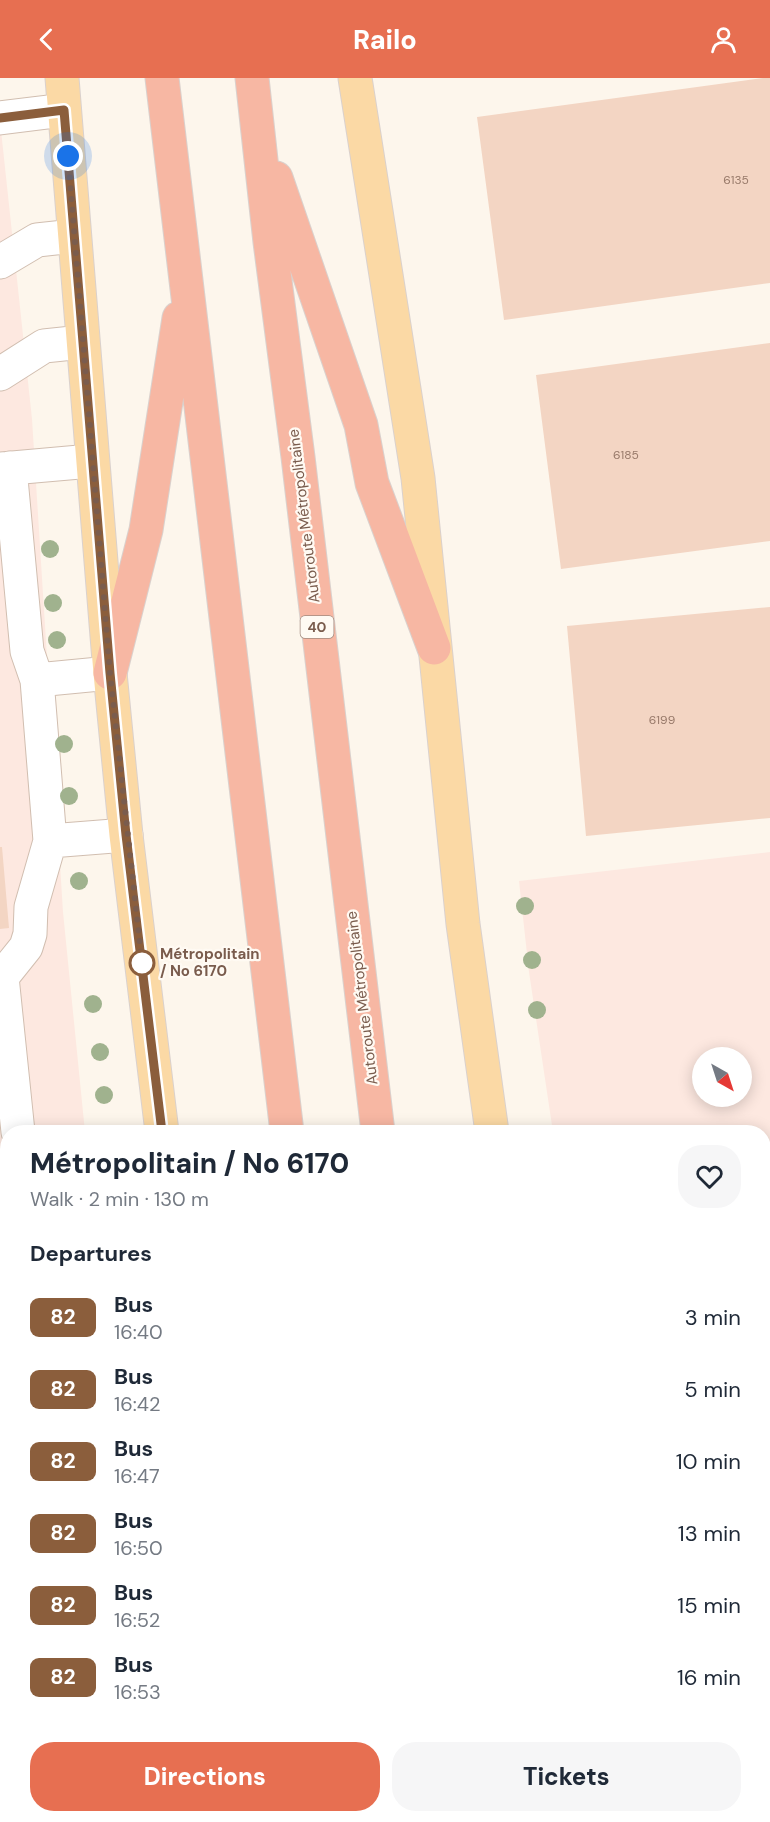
<!DOCTYPE html>
<meta charset="utf-8">
<style>
:root{--surface:#fff;--page:#f6f6f7;--text:#1f2937;--muted:#747a83;--accent:#e76f51}
body{margin:0;font-family:"DM Sans",sans-serif;background:var(--page);color:var(--text);height:100vh;display:flex;flex-direction:column;font-size:22px;white-space:nowrap}
*{box-sizing:border-box;margin:0}
p{font-size:20px;color:var(--muted)}
.icon{flex:none;width:33px;height:33px;fill:none;stroke:currentColor;stroke-width:2;stroke-linecap:round;stroke-linejoin:round}
.map{position:relative;flex:1;overflow:hidden}
.sheet{position:absolute;left:0px;top:1047px;width:771px;height:698px;display:flex;flex-direction:column;background:var(--surface);border-radius:24px 24px 0 0;box-shadow:0 3px 15px #0003}
.sheet>*{flex:none}
.badge{padding:0 12px;border-radius:9px;font-size:21px;line-height:39px}
.needle{width:39px;rotate:141deg}
.controls{position:absolute;left:692px;top:969px;display:grid;gap:12px}
.controls a{display:grid;place-items:center;width:60px;height:60px;border-radius:50%;background:var(--surface);box-shadow:0 3px 15px #0003;font-size:30px}
.you{position:absolute;width:30px;height:30px;margin:-15px;border:4px solid #fff;border-radius:50%;background:#1a73e8;box-shadow:0 0 0 9px #1a73e833}
.map>.badge{position:absolute;translate:-50% -50%;box-shadow:0 0 0 3px #fff}
h2{padding:0 30px;font-size:22px;line-height:54px}
.round{display:grid;place-items:center;flex:none;width:63px;height:63px;border-radius:24px;background:var(--page)}
.summary{display:flex;align-items:center;justify-content:space-between;height:102px;padding:0 30px}
h1{font-size:28px;font-weight:800;line-height:45px}
.primary-button{display:flex;gap:12px;margin-top:auto;padding:12px 30px}
.primary-button a{flex:1;height:69px;border-radius:24px;background:var(--accent);color:#fff;font-size:24px;font-weight:800;line-height:69px;text-align:center}
.primary-button a+a{background:var(--page);color:var(--text)}
ul{padding:0;list-style:none}
li{display:flex;align-items:center;gap:18px;height:72px;padding:0 30px}
li div{flex:1}
li b{display:block;font-size:22px}
li em{font-style:normal}
li .badge{min-width:66px;font-weight:700;text-align:center}
header{display:flex;justify-content:space-between;align-items:center;height:78px;padding:0 30px;background:var(--accent);color:#fff;font-size:27px;font-weight:800}
.map>svg:first-child{display:block}
</style>
<header><svg class="icon" aria-label="back" viewBox="0 0 24 24"><path d="M15 5l-7 7 7 7"/></svg>Railo<svg class="icon" aria-label="person" viewBox="0 0 24 24"><circle cx="12" cy="8" r="4"/><path d="M4 21q1-7 8-7t8 7"/></svg></header>
<div class="map">
<svg width="770" height="1744" viewBox="0 0 770 1744">
<rect width="100%" height="100%" fill="#fdf6ec"/>
<path fill="#fde8e0" fill-rule="evenodd" d="M0,43L32,341L63,834L85,1054H8V1737H112L111,1744H0Z
M770,774V1744H682L681,1737H764V1054H553L529,894L519,803ZM702,980H741V1018H702Z"/>
<path fill="#f3d5c3" d="M763,0H770V205L504,242L477,39Z
M770,265V463L561,491L536,297Z
M770,529V740L586,758L567,548Z
M0,769H2L9,850L0,851Z
M770,1194V1744H747L746,1737H764V1195Z"/>
<g fill="none" stroke-linecap="round" stroke-linejoin="round">
<g stroke="#d1beb0" stroke-width="35">
<path id="minor" d="M0,40L64,32
M0,184L37,162L74,158
M0,296L44,268L82,264
M10,390L27,573L37,602L50,763L126,757
M0,391L91,383
M37,602L110,595
M0,899H2L18,1054
M2,899L26,869L30,856L31,829L50,763
M764,1107L770,1106
M0,1161L8,1160
M719,1737L720,1744
M23,1744L25,1737"/>
</g>
<g stroke="#dad1cd" stroke-width="35">
<path id="major" d="M62,0L110,595L126,757L162,1054
M355,0L418,400L463,846L492,1054
M176,1737V1744
M254,1737L255,1744
M538,1737L539,1744
M652,1737L655,1744
M612,1744V1737"/>
</g>
<g stroke="#dad1cd" stroke-width="35">
<path id="highway" d="M162,0L287,1054
M252,0L270,164L298,379L378,1054
M276,100L361,347L372,405L434,570
M110,595L146,452L179,240
M353,1737L354,1744
M442,1737V1744"/>
</g>
<use href="#minor" stroke="#fff" stroke-width="33"/>
<use href="#major" stroke="#fbd9a5" stroke-width="33"/>
<use href="#highway" stroke="#f7b7a3" stroke-width="33"/>
</g>
<g fill="#a0b28e">
<circle cx="50" cy="471" r="9"/>
<circle cx="53" cy="525" r="9"/>
<circle cx="57" cy="562" r="9"/>
<circle cx="64" cy="666" r="9"/>
<circle cx="69" cy="718" r="9"/>
<circle cx="79" cy="803" r="9"/>
<circle cx="525" cy="828" r="9"/>
<circle cx="532" cy="882" r="9"/>
<circle cx="93" cy="926" r="9"/>
<circle cx="537" cy="932" r="9"/>
<circle cx="100" cy="974" r="9"/>
<circle cx="104" cy="1017" r="9"/>
</g>
<g fill="none" stroke-linecap="round" stroke-linejoin="round">
<g stroke="#fff" stroke-width="14">
<path id="line" d="M0,40L64,32L110,595L126,757L162,1054"/>
</g>
<use href="#line" stroke="#8b5e3c" stroke-width="9"/>
<path stroke="#7a5c4d" stroke-width="6" stroke-dasharray="0 10.8" d="M68,78L110,595L143,894L142,885"/>
</g>
<circle fill="#fff" stroke="#8b5e3c" stroke-width="3" cx="142" cy="885" r="12"/>
<g text-anchor="middle" dominant-baseline="central" stroke-width="4.5" stroke-linejoin="round" paint-order="stroke">
<g font-size="12" fill="#987a6a">
<text x="736" y="102">6135</text>
<text x="626" y="377">6185</text>
<text x="662" y="642">6199</text>
</g>
<rect fill="#fffaf3" stroke="#a28b7f" stroke-width="1.5" x="300.5" y="538" width="33" height="22" rx="4.5"/>
<g font-size="14" font-weight="bold" fill="#7a5c4d">
<text x="317" y="549">40</text>
</g>
<g font-size="15" fill="#7a5c4d" stroke="#fffaf3">
<text transform="translate(304 438) rotate(-97)">Autoroute Métropolitaine</text>
<text transform="translate(362 920) rotate(-97)">Autoroute Métropolitaine</text>
</g>
<g font-size="15" font-weight="bold" fill="#7a5c4d" stroke="#fffaf3" text-anchor="start">
<text x="160" y="876">Métropolitain<tspan x="160" dy="17">/ No 6170</tspan></text>
</g>
</g>
</svg>
<div class="controls">
<a><svg class="needle" viewBox="-14 -14 28 28"><path d="M0-13l5 13h-10z" fill="#e53935"/><path d="M0 13l5-13h-10z" fill="#747a83"/></svg></a>
</div>
<div class="you" style="left:68px;top:78px"></div>
<section class="sheet">
<div class="summary"><div><h1>Métropolitain / No 6170</h1><p>Walk · 2 min · 130 m</p></div><a class="round"><svg class="icon" aria-label="heart" viewBox="0 0 24 24"><path d="M12 20l-8-8c-3-5 5-10 8-4 3-6 11-1 8 4z"/></svg></a></div>
<h2>Departures</h2>
<ul>
<li><span class="badge" style="background:#8b5e3c;color:#fff">82</span><div><b>Bus</b><p>16:40</p></div><em>3 min</em></li>
<li><span class="badge" style="background:#8b5e3c;color:#fff">82</span><div><b>Bus</b><p>16:42</p></div><em>5 min</em></li>
<li><span class="badge" style="background:#8b5e3c;color:#fff">82</span><div><b>Bus</b><p>16:47</p></div><em>10 min</em></li>
<li><span class="badge" style="background:#8b5e3c;color:#fff">82</span><div><b>Bus</b><p>16:50</p></div><em>13 min</em></li>
<li><span class="badge" style="background:#8b5e3c;color:#fff">82</span><div><b>Bus</b><p>16:52</p></div><em>15 min</em></li>
<li><span class="badge" style="background:#8b5e3c;color:#fff">82</span><div><b>Bus</b><p>16:53</p></div><em>16 min</em></li>
</ul>
<div class="primary-button"><a>Directions</a><a>Tickets</a></div>
</section>
</div>
